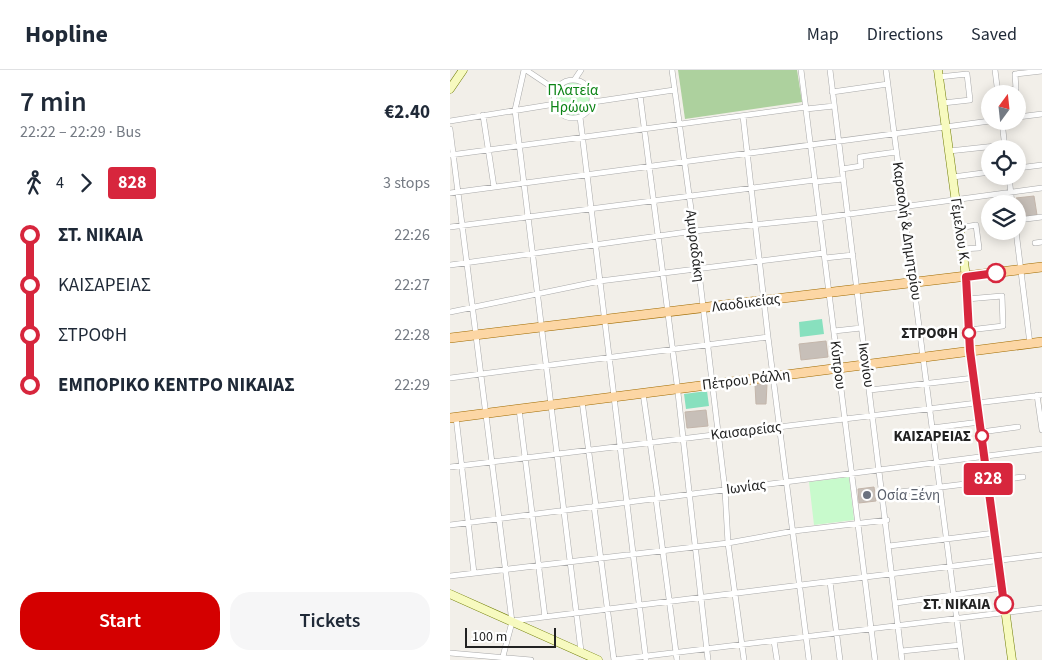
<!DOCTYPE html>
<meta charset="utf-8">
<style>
:root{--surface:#fff;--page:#f6f6f7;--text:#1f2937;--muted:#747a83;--line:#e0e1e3;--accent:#d40000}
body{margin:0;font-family:"Source Sans 3",sans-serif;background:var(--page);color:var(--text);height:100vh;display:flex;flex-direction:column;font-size:19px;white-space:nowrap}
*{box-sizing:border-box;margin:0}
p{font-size:16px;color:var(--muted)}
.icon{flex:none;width:28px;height:28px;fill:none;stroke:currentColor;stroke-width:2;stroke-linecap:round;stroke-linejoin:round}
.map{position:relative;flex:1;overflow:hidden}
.details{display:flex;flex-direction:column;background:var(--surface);width:450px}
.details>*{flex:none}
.badge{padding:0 10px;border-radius:4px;font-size:18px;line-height:32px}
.needle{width:32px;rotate:15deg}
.fabs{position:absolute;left:531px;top:15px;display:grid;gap:10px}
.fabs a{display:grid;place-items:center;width:45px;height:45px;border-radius:50%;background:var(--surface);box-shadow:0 2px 12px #0003;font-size:25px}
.scale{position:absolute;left:15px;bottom:12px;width:91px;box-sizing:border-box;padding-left:5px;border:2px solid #222;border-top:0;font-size:14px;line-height:18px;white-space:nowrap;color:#222;-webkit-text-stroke:4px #fff;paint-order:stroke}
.map>.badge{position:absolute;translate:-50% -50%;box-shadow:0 0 0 2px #fff}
.legs{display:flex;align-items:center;gap:8px;height:55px;padding:0 20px;font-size:16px}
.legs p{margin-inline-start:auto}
.summary{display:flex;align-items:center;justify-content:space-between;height:85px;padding:0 20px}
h1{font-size:28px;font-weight:600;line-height:38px}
.primary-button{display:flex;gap:10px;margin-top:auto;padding:10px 20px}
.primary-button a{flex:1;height:58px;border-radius:20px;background:var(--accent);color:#fff;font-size:20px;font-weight:600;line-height:58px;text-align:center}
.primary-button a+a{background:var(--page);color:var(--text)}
ul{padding:0 20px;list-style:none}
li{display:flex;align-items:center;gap:18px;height:50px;font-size:19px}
li i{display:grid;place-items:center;width:8px;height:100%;margin:0 6px;background:currentColor}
li i::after{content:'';width:12px;height:12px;margin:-6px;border:4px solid;border-radius:50%;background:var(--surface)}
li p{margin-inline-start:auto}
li:first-child i{background:linear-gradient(#0000 50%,currentColor 0)}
li:last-child i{background:linear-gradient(currentColor 50%,#0000 0)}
header{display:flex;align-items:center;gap:30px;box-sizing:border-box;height:70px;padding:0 25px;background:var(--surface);border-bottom:1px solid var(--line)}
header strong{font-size:24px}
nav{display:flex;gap:28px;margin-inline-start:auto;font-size:18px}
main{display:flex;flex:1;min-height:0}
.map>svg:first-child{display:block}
</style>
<header>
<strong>Hopline</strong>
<nav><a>Map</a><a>Directions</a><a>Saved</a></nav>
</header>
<main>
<section class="details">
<div class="summary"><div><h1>7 min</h1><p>22:22 – 22:29 · Bus</p></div><b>€2.40</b></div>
<div class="legs"><svg class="icon" aria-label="walk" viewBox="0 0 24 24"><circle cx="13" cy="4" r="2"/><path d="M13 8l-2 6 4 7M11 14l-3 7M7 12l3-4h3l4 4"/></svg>4<svg class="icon" aria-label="forward" viewBox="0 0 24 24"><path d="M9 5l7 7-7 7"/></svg><b class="badge" style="background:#d7263d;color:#fff">828</b><p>3 stops</p></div>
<ul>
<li><i style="color:#d7263d"></i><b>ΣΤ. ΝΙΚΑΙΑ</b><p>22:26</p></li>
<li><i style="color:#d7263d"></i><span>ΚΑΙΣΑΡΕΙΑΣ</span><p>22:27</p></li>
<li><i style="color:#d7263d"></i><span>ΣΤΡΟΦΗ</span><p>22:28</p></li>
<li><i style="color:#d7263d"></i><b>ΕΜΠΟΡΙΚΟ ΚΕΝΤΡΟ ΝΙΚΑΙΑΣ</b><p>22:29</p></li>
</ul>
<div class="primary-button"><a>Start</a><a>Tickets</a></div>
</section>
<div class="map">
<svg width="592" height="590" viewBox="0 0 592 590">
<rect width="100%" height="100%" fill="#f2efe9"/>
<path fill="#add19e" d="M228,0H347L352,32L235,49Z"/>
<path fill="#c8facc" d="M106 29a17 17 0 1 1 34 0a17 17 0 1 1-34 0Z
M399,407L404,450L364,455L359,412Z"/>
<path fill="#88e0be" d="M372,249L374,264L350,267L349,252Z
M257,321L259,336L236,339L234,324Z"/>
<path fill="#c7bfb8" stroke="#c4b6ab" d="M584,126L587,145L569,148L566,128Z
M376,271L378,287L351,290L349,274Z
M317,314L316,334H306L305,315Z
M256,340L258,356L237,358L235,342Z
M424,417L426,431L409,433L408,419Z"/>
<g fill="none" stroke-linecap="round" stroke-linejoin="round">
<g stroke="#a9a9a9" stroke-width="6">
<path id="street" d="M74,0L65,40L131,581
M76,0L106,20
M222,0L244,161L275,420L278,473L294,590
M351,0L425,590
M380,0L452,590
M436,0L512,590
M545,0L548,24
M489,7L517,4L520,30L493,33
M125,9L131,0
M104 29a19 19 0 1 1 38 0a19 19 0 1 1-38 0Z
M382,22L438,14
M548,22L566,19L565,4L592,1
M190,25L227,314L258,590
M143,32L224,20
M356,39L384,36
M33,45L44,117
M293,46L318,267L359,590
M130,47L196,590
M568,47L592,44
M0,51L105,34
M552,51L555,79
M0,59L62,552L52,590
M499,81L555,75
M0,85L356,37
M568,98L592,95
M392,99L411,96L410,87L446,82
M559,106L562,134
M503,107L540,102
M365,112L393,109
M0,123L540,51
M568,150L592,147
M0,157L365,110
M509,158L526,155L529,178L512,179
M566,161L580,274
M585,173L592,172
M375,188L403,185
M0,195L244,161L370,148L592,118
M517,229L552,226L553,256L519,260
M0,242L150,211L374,183
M384,261L411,258
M0,308L318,267
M420,320L524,308
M193,323L208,428
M587,325L592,360
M132,331L146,436
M69,339L95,547
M6,347L24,503
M482,358L530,352
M531,362L568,357
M0,397L592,325
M433,424L573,407
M206,429L227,590
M144,436L164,590
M0,455L592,379
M439,476L545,463
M0,506L278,473L344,461L437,450
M380,512L390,590
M446,533L552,518
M62,551L592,485
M324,571L327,590
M452,581L510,575
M0,583L81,590
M164,590L592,538"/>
</g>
<g stroke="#707d05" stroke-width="9">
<path id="secondary" d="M488,0L516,207L520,281L562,590
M0,19L13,0
M0,524L148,590"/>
</g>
<g stroke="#a06b00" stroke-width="10">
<path id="primary" d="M0,268L592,197
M0,348L592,272"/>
</g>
<use href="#street" stroke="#fff" stroke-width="5"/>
<use href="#secondary" stroke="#f7fabf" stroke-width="8"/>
<use href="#primary" stroke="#fcd6a4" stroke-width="9"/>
</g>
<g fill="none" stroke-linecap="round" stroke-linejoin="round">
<g stroke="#fff" stroke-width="11">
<path id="line-1" d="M546,203L516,207L520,281L554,534"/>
</g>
<use href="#line-1" stroke="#d7263d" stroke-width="8"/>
</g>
<g fill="#fff" stroke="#d7263d" stroke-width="2.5">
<circle cx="546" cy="203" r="9"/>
<circle cx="519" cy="263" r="6"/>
<circle cx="532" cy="366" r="6"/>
<circle cx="554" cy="534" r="9"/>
</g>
<circle fill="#6b7280" stroke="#fff" stroke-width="2" cx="417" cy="425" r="5"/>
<g text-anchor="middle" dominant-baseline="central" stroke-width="5" stroke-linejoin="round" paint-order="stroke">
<g font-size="15" fill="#0c8416" stroke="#fff">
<text x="123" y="20">Πλατεία<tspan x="123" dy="17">Ηρώων</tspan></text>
</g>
<g font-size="15" fill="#222" stroke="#fff">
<text transform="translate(457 161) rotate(82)">Καραολή &amp; Δημητρίου</text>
<text transform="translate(510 161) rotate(82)">Γέμελου Κ.</text>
<text transform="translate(245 176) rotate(83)">Αμυραδάκη</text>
<text transform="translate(296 233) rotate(-7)">Λαοδικείας</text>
<text transform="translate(388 295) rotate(83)">Κύπρου</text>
<text transform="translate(416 295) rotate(82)">Ικονίου</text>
<text transform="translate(296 310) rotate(-7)">Πέτρου Ράλλη</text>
<text transform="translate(296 361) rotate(-7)">Καισαρείας</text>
<text transform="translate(296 417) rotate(-7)">Ιωνίας</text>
</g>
<g font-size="15" font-weight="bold" fill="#222" stroke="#fff" text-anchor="end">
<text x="508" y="263">ΣΤΡΟΦΗ</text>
<text x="521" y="366">ΚΑΙΣΑΡΕΙΑΣ</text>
<text x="540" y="534">ΣΤ. ΝΙΚΑΙΑ</text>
</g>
<g font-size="15" fill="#5b616d" stroke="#fff" text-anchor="start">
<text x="427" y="425">Οσία Ξένη</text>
</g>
</g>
</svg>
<div class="fabs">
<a><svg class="needle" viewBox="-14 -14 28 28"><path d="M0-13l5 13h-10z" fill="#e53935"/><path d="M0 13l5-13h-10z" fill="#747a83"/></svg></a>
<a><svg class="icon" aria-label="locate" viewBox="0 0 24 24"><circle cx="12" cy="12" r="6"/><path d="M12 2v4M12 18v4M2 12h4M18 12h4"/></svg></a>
<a><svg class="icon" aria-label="layers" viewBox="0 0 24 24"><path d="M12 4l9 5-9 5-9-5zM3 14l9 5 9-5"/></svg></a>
</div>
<div class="scale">100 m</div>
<b class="badge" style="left:538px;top:409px;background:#d7263d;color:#fff">828</b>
</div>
</main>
